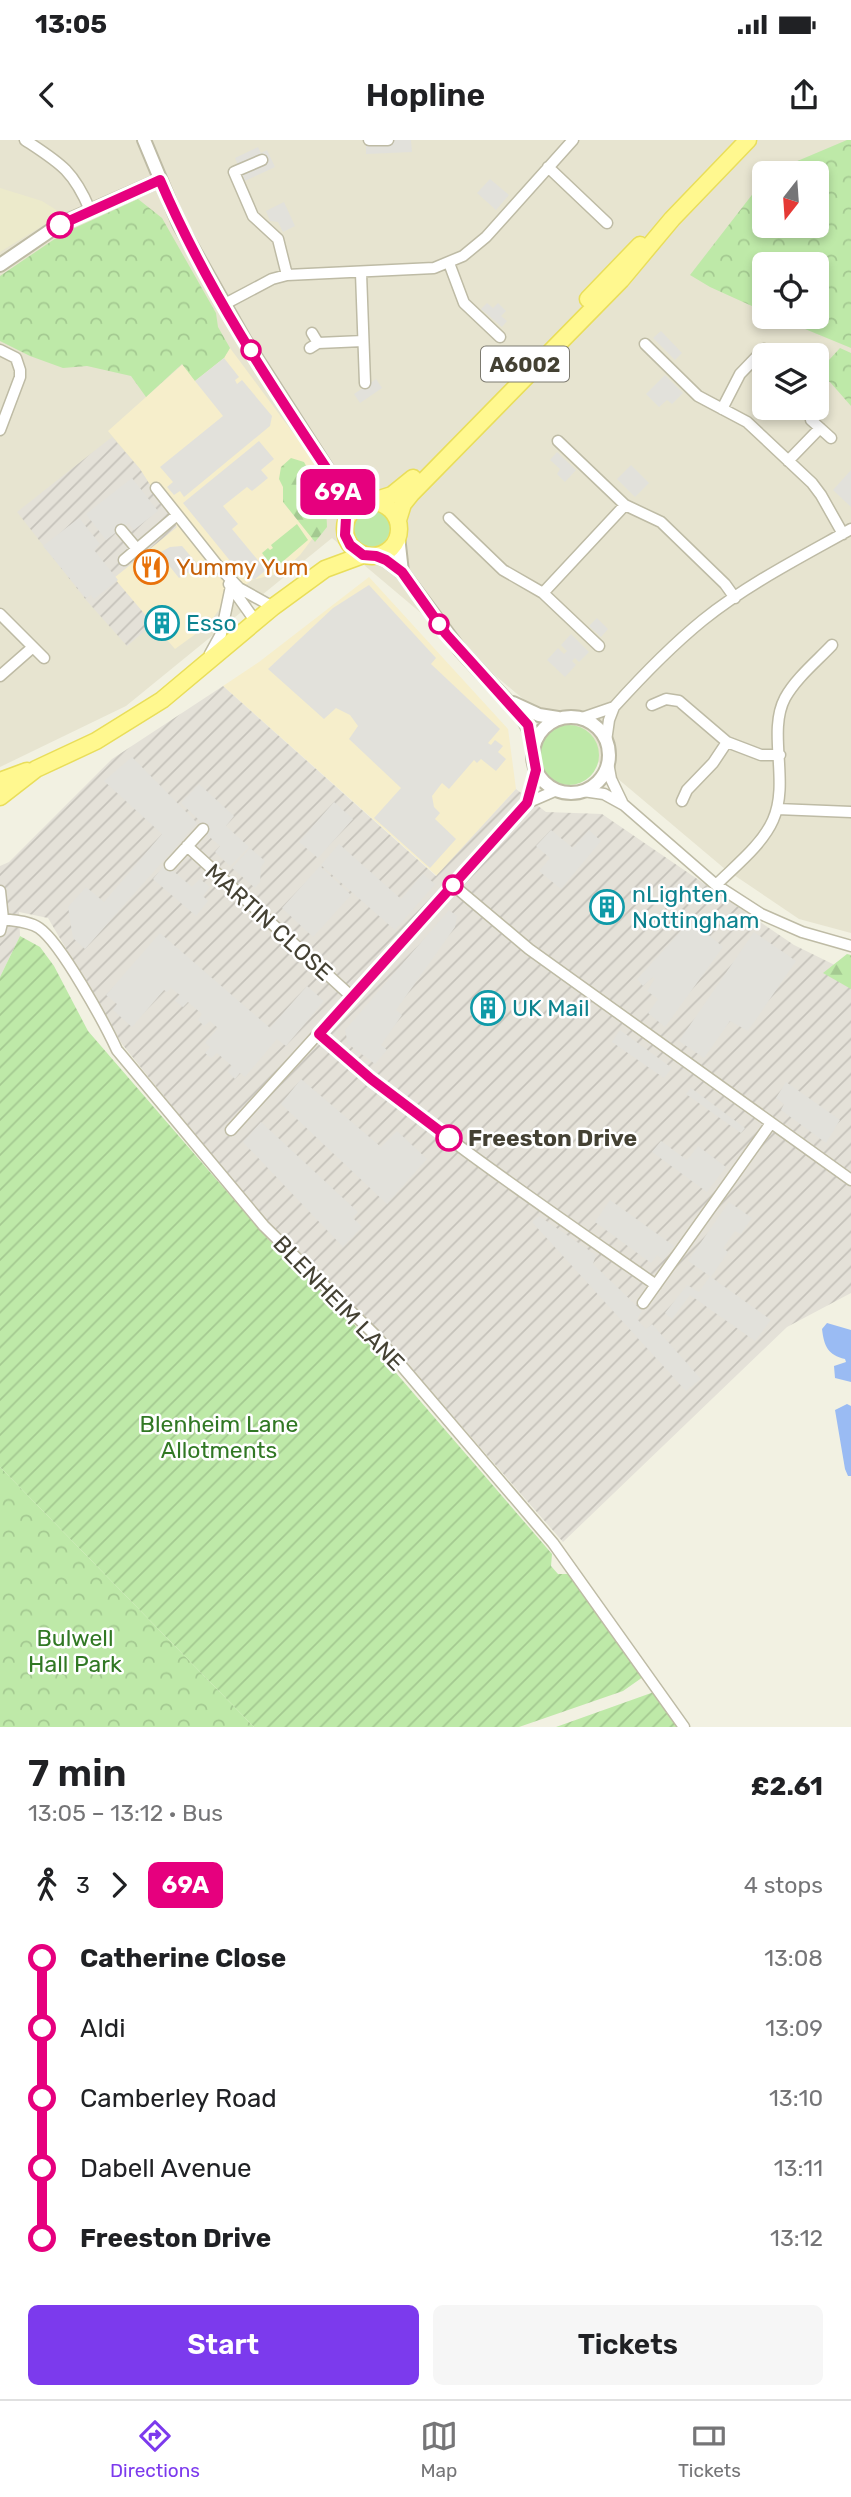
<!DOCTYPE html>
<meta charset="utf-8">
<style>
:root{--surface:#fff;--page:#f6f6f6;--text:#202124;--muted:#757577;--line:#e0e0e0;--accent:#7c3aed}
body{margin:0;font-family:Rubik,sans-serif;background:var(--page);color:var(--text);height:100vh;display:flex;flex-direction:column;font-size:26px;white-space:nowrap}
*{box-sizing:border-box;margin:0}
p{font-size:23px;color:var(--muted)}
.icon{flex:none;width:38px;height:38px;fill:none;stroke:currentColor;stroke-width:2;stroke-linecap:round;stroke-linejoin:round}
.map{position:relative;height:1587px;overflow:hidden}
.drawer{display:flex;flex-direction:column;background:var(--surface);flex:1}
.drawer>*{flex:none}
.badge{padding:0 14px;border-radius:10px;font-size:24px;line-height:46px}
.needle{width:46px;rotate:197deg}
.fabs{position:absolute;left:752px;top:21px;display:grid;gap:14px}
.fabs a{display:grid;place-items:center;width:77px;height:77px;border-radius:10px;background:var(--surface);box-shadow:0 4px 10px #0003;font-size:35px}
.map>.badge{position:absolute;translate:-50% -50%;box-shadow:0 0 0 4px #fff}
.legs{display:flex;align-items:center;gap:10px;height:77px;padding:0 28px;font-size:23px}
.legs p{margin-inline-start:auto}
.summary{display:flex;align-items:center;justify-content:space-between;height:119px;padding:0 28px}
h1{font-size:38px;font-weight:600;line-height:52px}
.primary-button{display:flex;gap:14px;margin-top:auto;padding:14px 28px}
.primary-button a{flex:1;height:80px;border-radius:10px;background:var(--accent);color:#fff;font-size:28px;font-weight:600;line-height:80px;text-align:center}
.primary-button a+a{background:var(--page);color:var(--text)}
ul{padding:0 28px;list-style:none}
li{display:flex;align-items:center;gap:24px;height:70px;font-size:26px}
li i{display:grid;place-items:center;width:10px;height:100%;margin:0 9px;background:currentColor}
li i::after{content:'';width:18px;height:18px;margin:-9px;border:5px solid;border-radius:50%;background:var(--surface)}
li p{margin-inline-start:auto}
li:first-child i{background:linear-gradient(#0000 50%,currentColor 0)}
li:last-child i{background:linear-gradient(currentColor 50%,#0000 0)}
.status{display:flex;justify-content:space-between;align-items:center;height:49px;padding:0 35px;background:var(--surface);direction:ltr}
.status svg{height:19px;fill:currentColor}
header{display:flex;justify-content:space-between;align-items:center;height:91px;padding:0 28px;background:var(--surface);font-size:32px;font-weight:600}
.tabs{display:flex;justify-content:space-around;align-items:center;height:98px;border-top:2px solid var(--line);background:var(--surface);font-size:19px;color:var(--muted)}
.tabs a{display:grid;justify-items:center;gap:4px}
.tabs .on{color:var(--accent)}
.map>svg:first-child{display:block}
</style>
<div class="status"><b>13:05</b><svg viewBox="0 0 49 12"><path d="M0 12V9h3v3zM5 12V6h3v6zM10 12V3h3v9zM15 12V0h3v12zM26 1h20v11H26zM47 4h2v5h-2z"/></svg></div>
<header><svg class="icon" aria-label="back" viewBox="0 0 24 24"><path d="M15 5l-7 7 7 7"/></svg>Hopline<svg class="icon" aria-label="share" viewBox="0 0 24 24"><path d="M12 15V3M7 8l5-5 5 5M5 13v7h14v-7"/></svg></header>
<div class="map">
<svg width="851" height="1587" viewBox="0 0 851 1587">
<defs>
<pattern id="industrial-furrows" width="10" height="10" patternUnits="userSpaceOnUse" patternTransform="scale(1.75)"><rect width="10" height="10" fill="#e4e1d8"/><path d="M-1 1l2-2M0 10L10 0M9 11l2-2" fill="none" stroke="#c5c2ba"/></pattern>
<pattern id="forest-firs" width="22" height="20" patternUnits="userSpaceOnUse" patternTransform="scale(1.75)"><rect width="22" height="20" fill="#bee9a8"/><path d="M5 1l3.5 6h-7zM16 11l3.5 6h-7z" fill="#a4c991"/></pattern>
<pattern id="park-crowns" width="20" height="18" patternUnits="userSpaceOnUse" patternTransform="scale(1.75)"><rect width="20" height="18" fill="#bee9a8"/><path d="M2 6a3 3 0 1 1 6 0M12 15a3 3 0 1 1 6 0" fill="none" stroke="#a4c991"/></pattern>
<pattern id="garden-furrows" width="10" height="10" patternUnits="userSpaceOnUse" patternTransform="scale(1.75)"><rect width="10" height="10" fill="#bee9a8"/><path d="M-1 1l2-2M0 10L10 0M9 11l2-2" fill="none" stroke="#a4c991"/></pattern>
</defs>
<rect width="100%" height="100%" fill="#f2f1e2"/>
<path fill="#e7e4d0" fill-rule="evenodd" d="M0,0H851V793L799,779L725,729L332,398L126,566L0,627ZM765,33H817V86H765ZM765,124H817V177H765ZM765,215H817V268H765Z"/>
<path fill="#f6eecb" d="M230,208L320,329L330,361L328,378L300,415L281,433L252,440L226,460L208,485L175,509L113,438L156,356L140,329L108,291L183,224L195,241L224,218Z
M369,437L508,589L516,649L437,736L223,546L259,522Z"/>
<path fill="url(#industrial-furrows)" d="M112,297L140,329L177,387L114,438L153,484L127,506L86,460L17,372Z
M223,546L436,736L516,649L546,672L602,674L794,805L851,833V1153L787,1187L563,1402L365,1176L275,1091L212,1016L122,904L48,778L19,772L20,796L0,837V726L9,722L112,619Z"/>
<path fill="#eceacb" d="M0,48L42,61L58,71L49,77L47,83L0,112Z"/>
<path fill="#bee9a8" d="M352 388a19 19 0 1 1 38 0a19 19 0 1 1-38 0Z
M297,384L308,400L274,429L262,413L268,408L270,410L273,408L271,405Z
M539 615a30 30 0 1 1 60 0a30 30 0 1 1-60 0Z"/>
<path fill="url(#forest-firs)" d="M291,318L304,322L326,363L327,387L315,402L283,362V347L279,339L281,327Z
M847,814L851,815V849L823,833Z"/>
<path fill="url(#park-crowns)" d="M847,0H851V208L776,177H817V124H765V172L710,147L690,135L765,38V86H817V33H769Z
M138,59L162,78L216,173L218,187L230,208L224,218L195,241L182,224L146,257L131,236L87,226L63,228L30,216L0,201V136L62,94Z
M840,208L851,213V266L830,242L817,238V233Z
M0,1327L254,1587H0Z"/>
<path fill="url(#garden-furrows)" d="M20,796L40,807L54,826L88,891L268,1099L347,1176L552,1414L551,1426L558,1434H568L643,1537L623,1551L519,1587H254L0,1327V837Z
M654,1552L678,1587H556Z"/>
<path fill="#e2e1db" d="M366,0H411L412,12L366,14Z
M258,7L261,13L267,10L275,27L245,41L235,18Z
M490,39L509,55L496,70L477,53Z
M284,62L295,86L283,92L278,82L270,81L266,71Z
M487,163L493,168L498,163L506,171L501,176L507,181L502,187L481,169Z
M661,191L682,213L675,220L653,198Z
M224,218L239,237L235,240L237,244L242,240L272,276L270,286L184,357L180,351L174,355L167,347L173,342L160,327L223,276L195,241Z
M665,235L683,253L672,264L667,260L659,267L646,254Z
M376,239L382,248L360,263L354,254Z
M259,301L274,319L261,330L268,338L252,351L247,347L223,366L238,384L232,389L266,430L254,440L245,429L240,433L183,363Z
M557,312L576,330L565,342L557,334L560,329L550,320Z
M631,325L649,343L635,357L617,339Z
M851,330V367L833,350Z
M132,338L158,371L134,390L128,383L106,400L86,374Z
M79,378L100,404L94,410L118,440L94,459L91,455L86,458L43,406Z
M182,406L199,426L179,438L159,413L170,407Z
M369,445L436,518L431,524L500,589L488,603L491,605L495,600L503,606L498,612L506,619L496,631L481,619L477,623L474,620L449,649L442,643L432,656L434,667L440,673L435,679L456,699L430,728L374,678L401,648L349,599L358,586L350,575L336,568L324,579L268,529L333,468Z
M597,478L608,489L601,497L589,486Z
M571,494L589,512L579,522L575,518L572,521L576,525L565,537L547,520L558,508L564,514L567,511L561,505Z
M132,617L197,683L85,809L73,798L68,767L86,747L104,762L162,694L104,641Z
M199,644L234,676L226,686L249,707L230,726L215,712L220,706L197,686L200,681L181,663Z
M334,662L353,679L318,718L299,702Z
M551,690L573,708L589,690L601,701L561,749L539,731L550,718L536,706Z
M339,704L401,759L423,734L435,744L395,790L321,725Z
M250,708L265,721L261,727L260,742L255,748L232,728Z
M165,724L192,747L200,739L210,747L203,756L208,761L196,776L153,739Z
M320,726L351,755L313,797L282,768Z
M449,770L457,776L455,787L396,870L402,875L381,905L387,910L375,924L348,904L345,890Z
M691,780L723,807L665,887L648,873L658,859L647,851L655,839L653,837L643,846L637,839Z
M754,792L796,821L748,891L730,881L704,918L679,901Z
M160,793L270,888L307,846L324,861L286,906L277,899L245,937L240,933L235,939L228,932L232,926L217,913L211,918L205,913L210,907L205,903L218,888L210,881L204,886L198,880L202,874L188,862L183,867L175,861L180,855L171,848L167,852L164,850L132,887L113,870L117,864L106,855Z
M620,890L672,928L664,938L612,902Z
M301,939L381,1007L397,991L427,1019L387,1064L281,964Z
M786,942L840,980L826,1003L781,970L784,964L776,958Z
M691,948L745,988L741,993L686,954Z
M261,982L358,1072L353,1078L362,1087L343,1107L243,1002Z
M661,1001L687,1020L698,1006L726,1027L707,1052L652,1012Z
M610,1060L674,1106L663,1120L657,1115L651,1123L595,1082Z
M729,1062L752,1078L741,1094L735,1091L723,1108L728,1112L711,1137L771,1180L755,1201L690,1155L672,1179L665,1173L687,1145L699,1152L710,1136L688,1121Z
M539,1076L596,1115L593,1124L642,1171L637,1179L646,1189L652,1184L701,1239L686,1251L532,1082Z"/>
<path fill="#9abbf3" d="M827,1183L851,1190V1242L835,1238L834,1226L846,1222L845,1219C828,1215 824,1206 822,1189Z
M847,1264L851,1266V1336H848L845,1329L835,1270Z"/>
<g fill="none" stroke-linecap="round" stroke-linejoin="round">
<g stroke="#bebba5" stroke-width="13">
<path id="minor" d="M25,0C60,23 73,30 90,70
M369,0H388
M262,20L234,32L253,76L278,99L287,135
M548,27L607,83
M449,123L464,163L500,197
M361,133L365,243
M223,165L272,139L287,135L434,128L463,116L486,97L573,0
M312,193L318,203
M645,204L698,256L747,282L812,343L821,355L843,394
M310,208L318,203L363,201
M0,210L16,218L20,230V237L0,290
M722,269L740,234L764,209
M811,280L831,298
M558,301L625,365L661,382L725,444L735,458
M788,321L820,288
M156,348L218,426L239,448L273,467
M449,378L503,430L543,453L599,506
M121,390L137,409
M124,420L177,375
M229,444L256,482
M543,453L625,365
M0,474L44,518
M210,514L221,494L231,446
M0,536L33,507
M652,565L666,559L679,561L727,602L761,615H780
M582,578L614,567
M606,601L609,580L614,567C642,536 671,506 703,480C748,444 801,417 851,389
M608,623L611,639L622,662
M583,651L604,654L624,665L716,745L761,774L802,792L851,806
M682,661L687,650L713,623L727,602
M527,663L536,630
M777,669L851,672
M187,706L352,857
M170,725L203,689
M453,745L529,809L851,1040
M716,745C735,726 762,705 773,680C790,642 767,592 785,558C796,538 817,521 832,505
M0,751L3,779L0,791
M3,779C14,781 29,781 39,788C61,803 105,884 117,910L264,1086L376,1196L553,1403L684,1587
M319,894C424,986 541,1065 656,1145
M231,990L527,663L557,650
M643,1163L771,983"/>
</g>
<g stroke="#bebba5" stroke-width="16">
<path id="tertiary" d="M144,0L179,84L244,199L337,344L366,362
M0,125L60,84L160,40
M398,396L402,432
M376,416L386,420L402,432L460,510L523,578L531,594L533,608
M513,563L539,575L558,578
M533 615a38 38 0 1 1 76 0a38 38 0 1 1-76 0Z"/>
</g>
<g stroke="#e9de5a" stroke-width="19">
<path id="primary" d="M588,159L640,105
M373,361L392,355L413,338
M345 389a27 27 0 1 1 54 0a27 27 0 1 1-54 0Z
M398,380L403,364L411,354L621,140L672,79L748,0
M0,641L27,631
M0,657L36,629L96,601L162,560L273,467L325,429L363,415"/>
</g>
<use href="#minor" stroke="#fff" stroke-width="10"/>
<use href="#tertiary" stroke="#fff" stroke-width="12"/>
<use href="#primary" stroke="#fff88f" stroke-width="16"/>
</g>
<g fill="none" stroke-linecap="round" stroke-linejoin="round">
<g stroke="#fff" stroke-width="16">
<path id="line-1" d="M60,85L160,40C206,148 272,247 337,344L340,361L346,378L345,395L350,405L363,415L376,416L386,420L402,432L446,494L528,585L536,630L527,663L319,894L371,939L449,998"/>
</g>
<use href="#line-1" stroke="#e6007e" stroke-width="10"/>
</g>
<defs>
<g id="restaurant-ring" transform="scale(1.75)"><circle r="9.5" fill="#fff" stroke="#e8710a" stroke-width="1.5"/><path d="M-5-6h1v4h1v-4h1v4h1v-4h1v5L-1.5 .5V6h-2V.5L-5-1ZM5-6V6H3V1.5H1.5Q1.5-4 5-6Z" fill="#e8710a"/></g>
<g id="building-ring" transform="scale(1.75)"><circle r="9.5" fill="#fff" stroke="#0f9aa8" stroke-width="1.5"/><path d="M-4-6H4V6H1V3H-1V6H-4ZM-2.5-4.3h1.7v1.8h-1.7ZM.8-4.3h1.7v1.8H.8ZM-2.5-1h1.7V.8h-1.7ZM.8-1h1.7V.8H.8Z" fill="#0f9aa8"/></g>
</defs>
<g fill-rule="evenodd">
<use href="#restaurant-ring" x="151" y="427"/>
<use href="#building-ring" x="162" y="483"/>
<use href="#building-ring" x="607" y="767"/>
<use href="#building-ring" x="488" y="868"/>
</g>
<g fill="#fff" stroke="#e6007e" stroke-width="3.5">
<circle cx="60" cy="85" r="12"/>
<circle cx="251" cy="210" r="9"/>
<circle cx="439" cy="484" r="9"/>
<circle cx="453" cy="745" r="9"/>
<circle cx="449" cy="998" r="12"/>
</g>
<g text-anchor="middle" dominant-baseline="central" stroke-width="5" stroke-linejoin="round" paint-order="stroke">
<rect fill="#fff" stroke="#7c7a70" stroke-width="2" x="481" y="206.5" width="88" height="35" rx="5"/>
<g font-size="21" font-weight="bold" fill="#444133">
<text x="525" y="224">A6002</text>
</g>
<g font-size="23" fill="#c56008" stroke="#fff" text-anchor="start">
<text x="176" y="427">Yummy Yum</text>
</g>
<g font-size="23" fill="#0d838f" stroke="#fff" text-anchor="start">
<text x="186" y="483">Esso</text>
<text x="632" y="754">nLighten<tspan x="632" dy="26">Nottingham</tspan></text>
<text x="512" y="868">UK Mail</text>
</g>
<g font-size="23" fill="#444133" stroke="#fff">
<text transform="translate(269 782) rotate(42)">MARTIN CLOSE</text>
<text transform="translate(339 1163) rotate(46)">BLENHEIM LANE</text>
</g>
<g font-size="23" font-weight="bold" fill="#444133" stroke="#fff" text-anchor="start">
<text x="468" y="998">Freeston Drive</text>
</g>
<g font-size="23" fill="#317824" stroke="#fff">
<text x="219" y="1284">Blenheim Lane<tspan x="219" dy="26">Allotments</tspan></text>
<text x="75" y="1498">Bulwell<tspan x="75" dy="26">Hall Park</tspan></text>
</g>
</g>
</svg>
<div class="fabs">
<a><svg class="needle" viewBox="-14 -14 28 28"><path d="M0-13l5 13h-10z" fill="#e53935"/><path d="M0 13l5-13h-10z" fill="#757577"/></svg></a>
<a><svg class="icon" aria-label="locate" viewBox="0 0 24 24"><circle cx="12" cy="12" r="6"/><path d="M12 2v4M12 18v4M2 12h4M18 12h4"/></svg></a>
<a><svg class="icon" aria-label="layers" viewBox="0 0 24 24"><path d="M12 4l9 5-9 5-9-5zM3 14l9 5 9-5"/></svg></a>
</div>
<b class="badge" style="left:338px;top:352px;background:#e6007e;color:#fff">69A</b>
</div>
<section class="drawer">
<div class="summary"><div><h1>7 min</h1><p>13:05 – 13:12 · Bus</p></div><b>£2.61</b></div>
<div class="legs"><svg class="icon" aria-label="walk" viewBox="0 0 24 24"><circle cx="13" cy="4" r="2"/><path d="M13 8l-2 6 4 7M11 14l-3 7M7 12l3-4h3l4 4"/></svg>3<svg class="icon" aria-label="forward" viewBox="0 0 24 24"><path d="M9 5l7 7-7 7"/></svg><b class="badge" style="background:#e6007e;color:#fff">69A</b><p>4 stops</p></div>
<ul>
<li><i style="color:#e6007e"></i><b>Catherine Close</b><p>13:08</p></li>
<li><i style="color:#e6007e"></i><span>Aldi</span><p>13:09</p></li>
<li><i style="color:#e6007e"></i><span>Camberley Road</span><p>13:10</p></li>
<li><i style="color:#e6007e"></i><span>Dabell Avenue</span><p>13:11</p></li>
<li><i style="color:#e6007e"></i><b>Freeston Drive</b><p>13:12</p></li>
</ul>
<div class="primary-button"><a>Start</a><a>Tickets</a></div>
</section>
<nav class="tabs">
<a class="on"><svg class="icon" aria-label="directions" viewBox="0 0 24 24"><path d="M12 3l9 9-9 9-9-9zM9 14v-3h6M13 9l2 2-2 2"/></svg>Directions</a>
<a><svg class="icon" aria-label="map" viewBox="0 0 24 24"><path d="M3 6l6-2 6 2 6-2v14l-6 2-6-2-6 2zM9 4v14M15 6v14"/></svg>Map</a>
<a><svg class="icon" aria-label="tickets" viewBox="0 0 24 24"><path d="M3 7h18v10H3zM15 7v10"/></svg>Tickets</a>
</nav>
